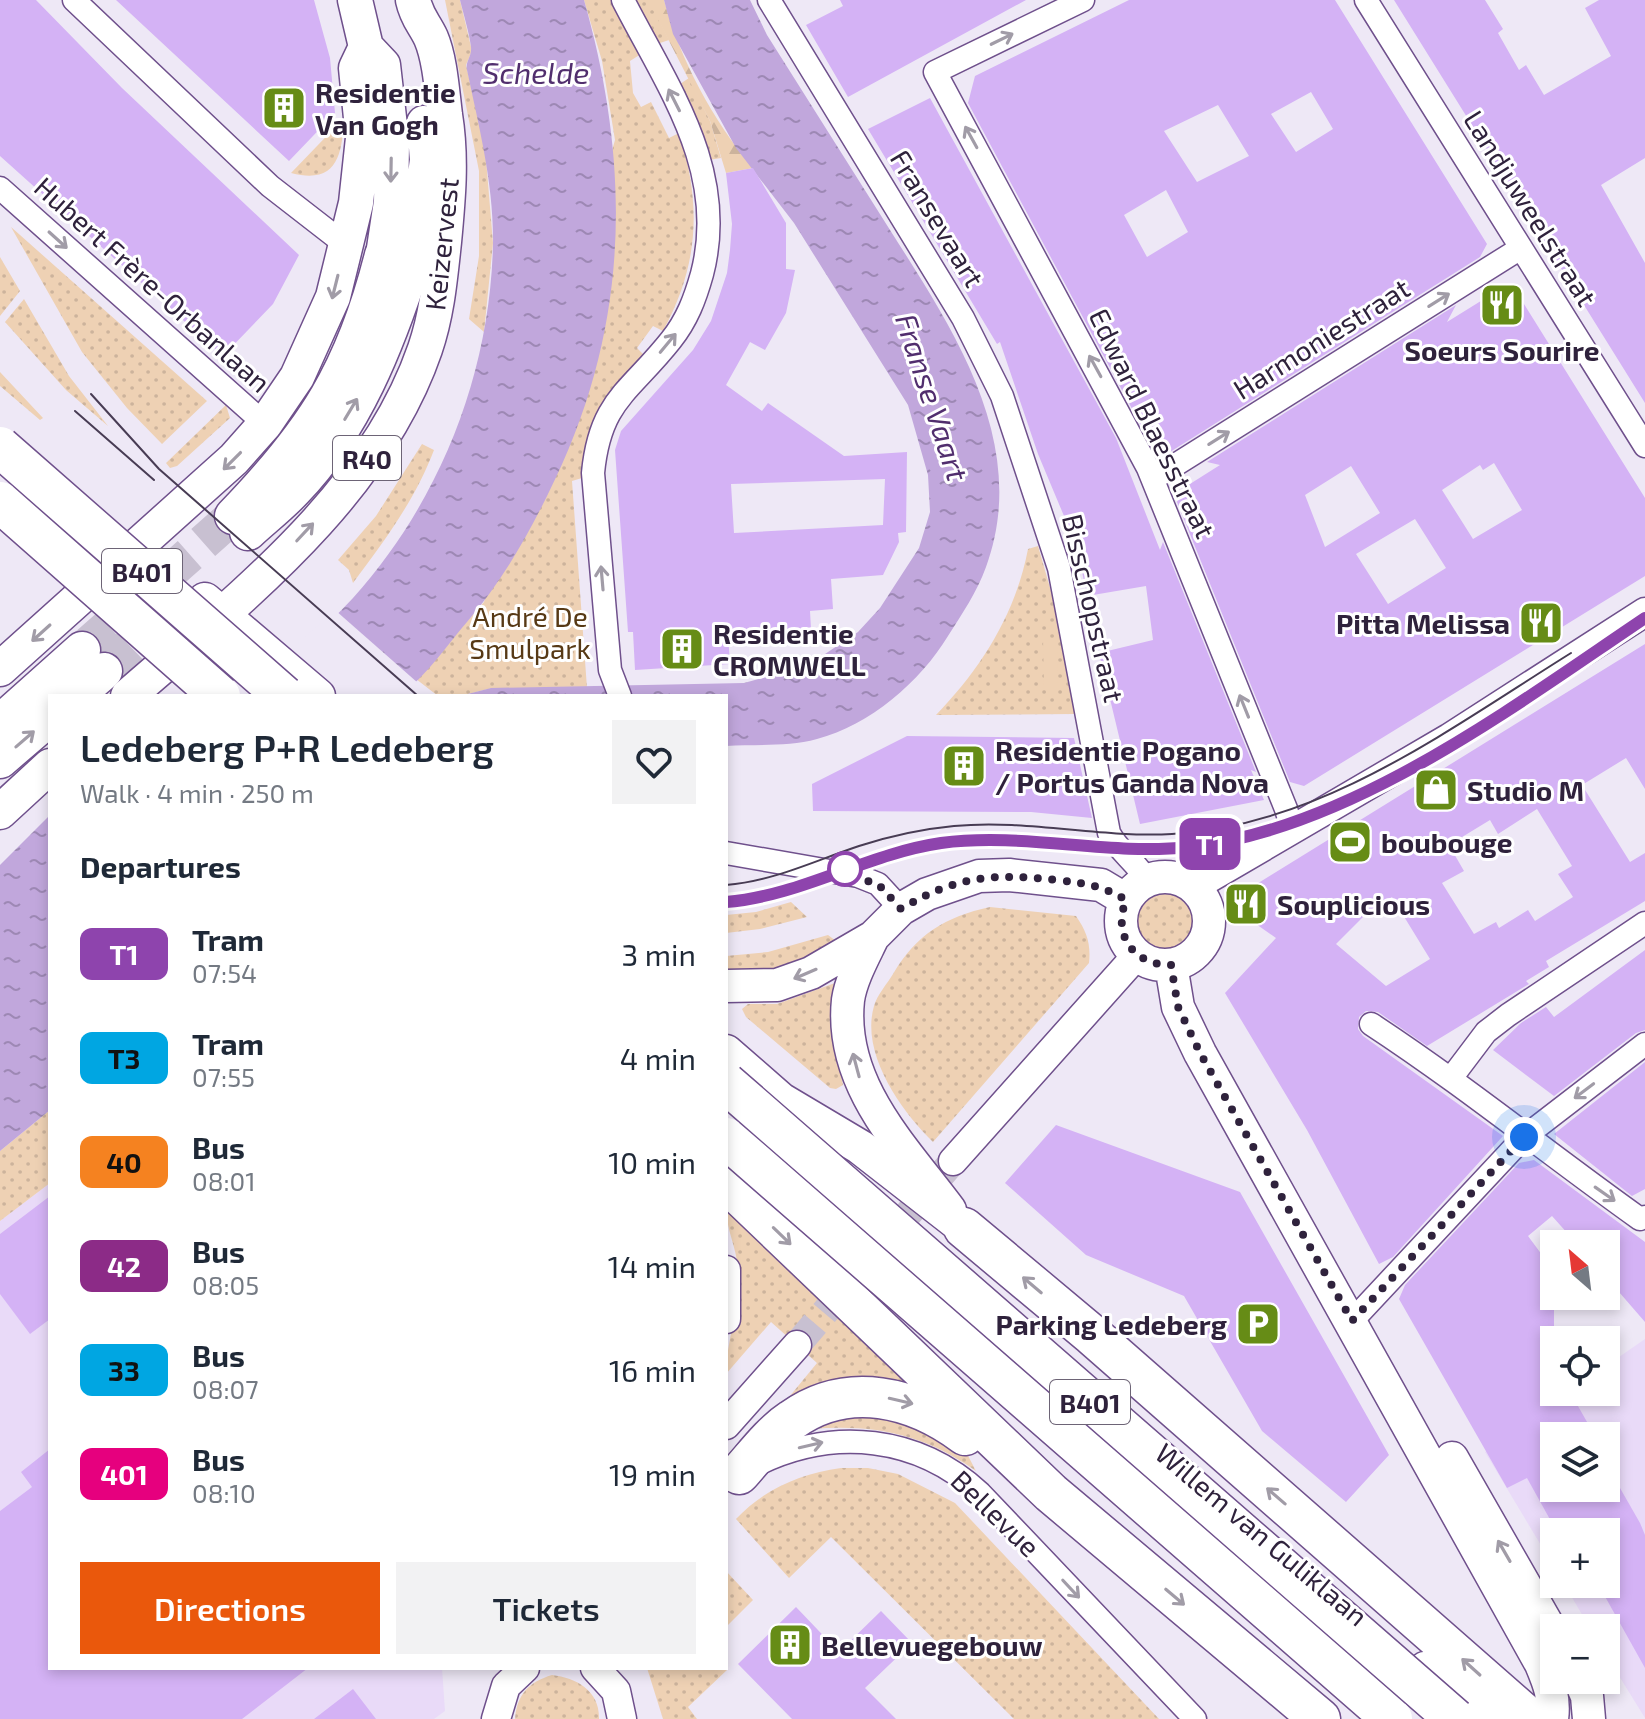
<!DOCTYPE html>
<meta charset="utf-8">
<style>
:root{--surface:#fff;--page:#f2f2f3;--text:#1f2937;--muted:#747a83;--accent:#ea580c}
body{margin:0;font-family:"Exo 2",sans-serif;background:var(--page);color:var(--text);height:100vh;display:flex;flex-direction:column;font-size:30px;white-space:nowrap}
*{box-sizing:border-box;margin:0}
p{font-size:26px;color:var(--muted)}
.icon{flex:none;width:44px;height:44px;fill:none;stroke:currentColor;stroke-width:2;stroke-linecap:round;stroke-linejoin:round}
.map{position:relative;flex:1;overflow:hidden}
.details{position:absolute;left:48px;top:694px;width:680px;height:976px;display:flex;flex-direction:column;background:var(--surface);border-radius:0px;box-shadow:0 4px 12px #0003}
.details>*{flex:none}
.badge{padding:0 16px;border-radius:12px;font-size:28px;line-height:52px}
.needle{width:52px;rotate:332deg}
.buttons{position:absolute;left:1540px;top:1230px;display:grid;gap:16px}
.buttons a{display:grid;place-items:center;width:80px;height:80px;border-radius:0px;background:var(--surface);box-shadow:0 4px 12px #0003;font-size:40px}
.you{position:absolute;width:40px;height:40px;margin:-20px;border:6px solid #fff;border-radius:50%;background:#1a73e8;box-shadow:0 0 0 12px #1a73e833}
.map>.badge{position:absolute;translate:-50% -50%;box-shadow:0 0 0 4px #fff}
h2{padding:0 32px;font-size:30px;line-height:72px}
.round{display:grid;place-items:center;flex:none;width:84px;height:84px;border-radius:0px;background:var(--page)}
.head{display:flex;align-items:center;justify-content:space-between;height:136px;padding:0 32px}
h1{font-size:38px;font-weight:600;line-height:60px}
.cta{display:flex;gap:16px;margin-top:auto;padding:16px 32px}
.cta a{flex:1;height:92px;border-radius:0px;background:var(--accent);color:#fff;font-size:32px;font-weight:600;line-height:92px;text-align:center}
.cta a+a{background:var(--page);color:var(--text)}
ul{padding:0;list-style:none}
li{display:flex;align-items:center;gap:24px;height:104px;padding:0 32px}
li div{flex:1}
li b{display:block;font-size:30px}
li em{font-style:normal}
li .badge{min-width:88px;font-weight:700;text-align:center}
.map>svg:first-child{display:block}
</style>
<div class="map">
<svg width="1645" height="1719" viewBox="0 0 1645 1719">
<defs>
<pattern id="green-dots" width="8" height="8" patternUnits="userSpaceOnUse" patternTransform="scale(2)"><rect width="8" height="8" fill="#eed1b4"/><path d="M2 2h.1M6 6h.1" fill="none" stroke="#ccb39c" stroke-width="1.8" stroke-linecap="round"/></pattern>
<pattern id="forest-firs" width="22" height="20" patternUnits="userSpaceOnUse" patternTransform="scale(2)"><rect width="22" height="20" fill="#eed1b4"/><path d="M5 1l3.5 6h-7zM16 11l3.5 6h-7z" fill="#ccb39c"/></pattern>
<pattern id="water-ripples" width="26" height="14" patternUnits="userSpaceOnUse" patternTransform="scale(2)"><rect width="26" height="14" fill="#c1a7dc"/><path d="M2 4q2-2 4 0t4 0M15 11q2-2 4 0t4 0" fill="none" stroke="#9d88b4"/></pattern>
</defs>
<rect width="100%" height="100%" fill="#eee8f6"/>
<path fill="#e9daf8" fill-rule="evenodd" d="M50,1183V1668H442L445,1711L434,1719H0V1221Z
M1645,1339V1718L1606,1655V1628H1590L1564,1584H1606V1532H1554V1567L1485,1452L1569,1392H1606V1366ZM1554,1436H1606V1488H1554Z"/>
<path fill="url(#green-dots)" d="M445,0H460L472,51L466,65L485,147L493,243L484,332L469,319L479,256V171Z
M584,0H615L641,54L630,61L633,93L641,107L651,102L669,138L679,133C702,204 699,265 663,331L653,326L637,348L644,355C605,396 586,420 582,478L572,481L587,688H492L460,696H438L416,679L484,602L615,140L602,61Z
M631,0H649L669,40L657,44Z
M689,78L710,121L721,158L709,160L677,86Z
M344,118C342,154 338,185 291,173Z
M11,227L207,401L162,444L127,408L82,352Z
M0,257L20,291L0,316Z
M24,299L69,376L108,426L66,390L5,322Z
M0,372L43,418L40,420L0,386Z
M226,405L230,418L177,466L170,468L166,463Z
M422,444L434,450C415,500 385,540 353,583L349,570L338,560L376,516Z
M1038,546L1063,633L1075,714L936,715C981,669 1016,613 1028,549Z
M1136 921a29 29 0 1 1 58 0a29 29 0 1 1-58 0Z
M791,902L807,917L760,929L726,933V915L756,912Z
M990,907L1076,916C1087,932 1091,944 1089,963L933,1142C902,1112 860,1054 874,1006C877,995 887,984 893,974C917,934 945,917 990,907Z
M828,935L840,944L814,965L726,978V956L768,952Z
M835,983L834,1040L843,1085L836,1089L830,1088L746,1017L742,1009L748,1004H777Z
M50,1110V1183L0,1221V1151Z
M726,1207L915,1390L771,1419L817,1363L771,1322L726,1374C726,1338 742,1306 738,1268C736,1246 726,1229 726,1207Z
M871,1407L965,1450L976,1471C924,1434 874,1424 812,1429Z
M841,1468H868L898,1474L955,1503L1159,1719H1014L831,1537L789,1578L736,1519C764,1489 800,1474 841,1468Z
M726,1571L753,1600L726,1627Z
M647,1668H725L727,1670L688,1707L697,1719H663Z
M552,1675C577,1678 600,1691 599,1719H515C517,1694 529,1682 552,1675Z"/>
<path fill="url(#forest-firs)" d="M648,0H664C680,59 713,121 753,168L726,173L710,121Z"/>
<path fill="#eed1b4" d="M1043,638H1057L1058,687H1044Z"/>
<path fill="url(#water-ripples)" d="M460,0H584C633,172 629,333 548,494C526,539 500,584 467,622C451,640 418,688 396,696C387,699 370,696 360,696C321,696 283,696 244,696C281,665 320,634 353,598C440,501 490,375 493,244C494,185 479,127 467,70C465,61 472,57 471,47C469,32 464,16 460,0Z
M664,0H750L767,35C808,100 849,165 890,230C953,329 1031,444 986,567C977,592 962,614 948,636C920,682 870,725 817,739C788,747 756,744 726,746V696H460L491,688L744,683L807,666L858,632L880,608L919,548L930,512L928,475L908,405L794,223L736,148L673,34Z
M50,815V1110L0,1151V865Z"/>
<path fill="#eee8f6" d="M335,610L418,683L402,696H240Z"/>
<path fill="#d4b2f5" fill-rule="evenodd" d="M0,0H36L122,88L299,255L273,304L223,356L0,156Z
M116,0H314L330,58L335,113L289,161Z
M840,0H1026L848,97L806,25L843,6Z
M1129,0H1335L1487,244L1480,257L1170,452L1153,448L968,103L975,76ZM1311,92L1333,129L1296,152L1271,114ZM1218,105L1249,156L1197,182L1164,131ZM1166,190L1188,232L1147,257L1124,215Z
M1394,0H1485L1503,29L1498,33L1519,70L1526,65L1544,95L1611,56L1585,8L1599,0H1645V158L1601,185L1645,263V403Z
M930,98L1116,438L1160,550L1163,542L1256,772L1251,770L1264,800L1140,824L1099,653L1153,640L1146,586L1087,596L1077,547L1038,454L1000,342L997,344L868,129Z
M753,168L786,223V269L795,270L786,313L765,350L750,342L726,385L762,411L768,403L844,456L907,452L906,532L898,533L899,542L883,575L831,579L833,609L810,611L811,629L728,634L730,664L635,670L633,632H628L615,450L621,431L693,350L711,321L727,273L730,250L732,224L726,173ZM885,479L883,525L734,533L731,484Z
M1505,286L1514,288L1645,498V576L1304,786L1290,782L1177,502L1182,489L1220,465L1207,462L1456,305L1447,322ZM1494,463L1522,510L1473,539L1442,490L1480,465L1483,470ZM1351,466L1380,513L1325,547L1305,495ZM1415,519L1446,568L1388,604L1356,554Z
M1645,644V789L1626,758L1582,785L1630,862L1645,853V901L1546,961L1549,967L1526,981L1529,984L1427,1046L1378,1012L1366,1011L1359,1017L1358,1029L1363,1036L1503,1136L1393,1257L1379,1264L1307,1130L1225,993L1276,938L1226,903ZM1537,809L1572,866L1558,874L1573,897L1535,921L1528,910L1499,928L1496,922L1474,934L1442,883L1464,871L1449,845L1490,820L1498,834ZM1392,897L1430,959L1386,986L1336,944L1368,912Z
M907,736L1074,738L1092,818L1031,812L813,811L812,784Z
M1645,950V1030L1636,1033L1554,1096L1493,1050L1521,1023L1546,1007L1554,1017Z
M1645,1062V1189L1632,1196L1554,1134Z
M1056,1125L1240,1192L1389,1455L1346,1502L1262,1431L1184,1296L1086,1255L1005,1183Z
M1534,1160L1645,1242V1322L1606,1277V1244H1577L1552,1216L1528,1236L1554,1271V1392H1570L1595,1436H1554V1488H1620L1640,1523L1645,1535V1668L1598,1584H1606V1532H1557L1527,1478L1507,1488L1399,1299L1405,1285L1519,1163Z
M50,1196V1319L30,1334L0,1294V1234Z
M50,1449V1668H308L242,1719H0V1511L32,1487L21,1472Z
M796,1607L839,1652L881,1611L912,1643L865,1688L896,1719H792L738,1664Z
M353,1689L376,1719H314Z"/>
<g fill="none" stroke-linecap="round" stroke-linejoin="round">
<path stroke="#c8c0d1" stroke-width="28" stroke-dasharray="28 14" stroke-linecap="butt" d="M797,1345L953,1161"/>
<path stroke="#c8c0d1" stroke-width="36" stroke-dasharray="36 18" stroke-linecap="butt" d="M82,650L232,517
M104,671L166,611"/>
<g stroke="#6f508c" stroke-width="25">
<path id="minor" d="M74,0L270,186L346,245
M769,0L963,318L1002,396L1059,568L1109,833C1119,852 1137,862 1147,881
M1083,0L935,72L1148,468L1286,809L1290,822L1287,831
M1366,0L1645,446
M0,188L265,424
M1153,479L1521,248
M620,696L610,670L593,473C600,400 630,392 671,340C687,320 695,299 702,274C729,171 668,88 623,0
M726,853L858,876L878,884L901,909
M1371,1024C1464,1085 1550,1155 1640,1219L1645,1217
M1452,1077L1486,1032L1508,1015L1645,923
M1352,1321L1524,1137L1645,1044
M758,1464C834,1427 918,1436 980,1493L1195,1719"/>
</g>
<g stroke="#6f508c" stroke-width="31">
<path id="tertiary" d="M1194,887L1449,738L1645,612
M953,1161L1137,955
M726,1270V1319
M726,1425L797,1345
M595,1668L616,1691L622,1719
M496,1719L506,1686L525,1668"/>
</g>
<g stroke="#6f508c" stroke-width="35">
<path id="secondary" d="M1121 921a44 44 0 1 1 88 0a44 44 0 1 1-88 0Z
M873,937C864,956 851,979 848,1000C839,1085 904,1148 950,1210
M1171,965L1178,1007L1200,1053L1541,1664C1549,1683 1555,1698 1552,1719
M726,986L777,985L811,973L873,937L901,909L927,894L979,876L1009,875L1101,885L1126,900
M1452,1458L1554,1636
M1136,1470L1260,1574
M1425,1668L1487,1719
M1580,1680L1587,1696L1589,1719"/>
</g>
<g stroke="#6f508c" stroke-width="37">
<path id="primary" d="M366,47L383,65L392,144L391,202L383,255
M413,262L427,160L424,123
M205,600L318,696
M0,669L234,459L265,424L297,377L333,297L356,203L363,138L356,68L366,47L355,0
M128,696C239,599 375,495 425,349C437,314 440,279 444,242C448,200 452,158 445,115C442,91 440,59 431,38C424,23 417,18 413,0
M0,812L50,766
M726,1052L781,1100L860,1147L964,1228"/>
</g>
<g stroke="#6f508c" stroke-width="39">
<path id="trunk" d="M233,516C315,431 354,370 383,255
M248,532C263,518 280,505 294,490C354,428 387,343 413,262
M75,696L104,671
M0,723L82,650
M0,760L50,717"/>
</g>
<g stroke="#6f508c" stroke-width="43">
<path id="motorway" d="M726,1182L1051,1493L1320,1719
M964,1228L1092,1335L1530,1719
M739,1474C756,1455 771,1434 792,1420C848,1380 914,1397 965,1435"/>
</g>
<use href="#minor" stroke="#fff" stroke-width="22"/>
<use href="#tertiary" stroke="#fff" stroke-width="28"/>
<use href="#secondary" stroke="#fff" stroke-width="32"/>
<use href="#primary" stroke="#fff" stroke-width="34"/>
<use href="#trunk" stroke="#fff" stroke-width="36"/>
<use href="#motorway" stroke="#fff" stroke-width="40"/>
<path stroke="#483c54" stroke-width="2" d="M91,394L159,469L418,696
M75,411L154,480
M726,885C774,881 814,861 859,846C890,836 922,829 954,826C1027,819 1099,838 1172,834C1321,826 1449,729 1571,653
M726,902C805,894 874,851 953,842C1032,832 1110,856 1189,847C1351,830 1512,705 1645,618"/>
<g stroke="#6f508c" stroke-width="43" stroke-linecap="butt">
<path id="motorway-bridge" d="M0,447L284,696
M0,502L220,696
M726,1083L1455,1719
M726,1138L1392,1719"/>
</g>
<use href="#motorway-bridge" stroke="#fff" stroke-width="40"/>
</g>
<defs><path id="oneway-shaft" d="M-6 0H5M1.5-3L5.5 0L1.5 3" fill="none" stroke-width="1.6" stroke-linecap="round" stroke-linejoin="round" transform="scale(2)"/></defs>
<g stroke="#a19ca7">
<use href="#oneway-shaft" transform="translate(1002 39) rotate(-26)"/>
<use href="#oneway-shaft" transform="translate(674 100) rotate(-117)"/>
<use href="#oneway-shaft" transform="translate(971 137) rotate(-119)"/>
<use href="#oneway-shaft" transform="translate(391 170) rotate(91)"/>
<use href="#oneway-shaft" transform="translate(58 240) rotate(42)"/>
<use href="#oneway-shaft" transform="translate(335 287) rotate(104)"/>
<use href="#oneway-shaft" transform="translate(1439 300) rotate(-32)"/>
<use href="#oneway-shaft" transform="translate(668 343) rotate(-50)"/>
<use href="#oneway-shaft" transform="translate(1095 366) rotate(-119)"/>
<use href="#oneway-shaft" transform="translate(351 409) rotate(-59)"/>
<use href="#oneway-shaft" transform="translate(1219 438) rotate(-32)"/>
<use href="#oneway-shaft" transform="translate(232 461) rotate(135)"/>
<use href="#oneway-shaft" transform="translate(305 532) rotate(-47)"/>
<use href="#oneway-shaft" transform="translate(602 578) rotate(-95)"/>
<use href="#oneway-shaft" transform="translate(41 633) rotate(138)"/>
<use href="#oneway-shaft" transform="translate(1244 706) rotate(-112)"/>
<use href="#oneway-shaft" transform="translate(25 739) rotate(-41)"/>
<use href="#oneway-shaft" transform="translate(805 974) rotate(157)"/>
<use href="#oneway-shaft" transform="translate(856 1065) rotate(-105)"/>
<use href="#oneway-shaft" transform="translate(1584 1091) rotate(143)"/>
<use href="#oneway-shaft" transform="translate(1605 1194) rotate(35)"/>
<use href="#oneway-shaft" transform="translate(782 1236) rotate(44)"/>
<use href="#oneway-shaft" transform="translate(1032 1285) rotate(-140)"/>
<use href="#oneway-shaft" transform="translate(901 1401) rotate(13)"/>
<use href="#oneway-shaft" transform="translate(811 1445) rotate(-13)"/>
<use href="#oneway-shaft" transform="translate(1276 1496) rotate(-139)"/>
<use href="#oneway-shaft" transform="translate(1504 1551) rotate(-120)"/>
<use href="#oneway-shaft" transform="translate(1071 1589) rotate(47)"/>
<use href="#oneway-shaft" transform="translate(1175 1597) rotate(40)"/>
<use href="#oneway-shaft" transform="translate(1471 1667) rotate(-138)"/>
</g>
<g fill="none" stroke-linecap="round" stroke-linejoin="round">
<g stroke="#fff" stroke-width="18">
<path id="line" d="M726,902C801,896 866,854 941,843C1025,832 1106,856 1189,847C1350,830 1514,706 1645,618"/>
</g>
<use href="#line" stroke="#8e44ad" stroke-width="12"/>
<path stroke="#2f223c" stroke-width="8" stroke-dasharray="0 14.4" d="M845,869L836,872L878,884L901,909C956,876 992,873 1056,880C1083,883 1102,885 1126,900C1112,936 1134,965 1171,965L1178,1007L1200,1053L1352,1321L1524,1137"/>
</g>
<defs>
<g id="building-square" transform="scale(2.3)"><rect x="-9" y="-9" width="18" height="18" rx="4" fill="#668c16" stroke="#fff"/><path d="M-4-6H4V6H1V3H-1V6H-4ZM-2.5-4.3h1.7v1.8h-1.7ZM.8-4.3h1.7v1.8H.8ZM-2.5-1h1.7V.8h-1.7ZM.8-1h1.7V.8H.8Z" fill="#fff"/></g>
<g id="restaurant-square" transform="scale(2.3)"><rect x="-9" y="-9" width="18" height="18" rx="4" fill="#668c16" stroke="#fff"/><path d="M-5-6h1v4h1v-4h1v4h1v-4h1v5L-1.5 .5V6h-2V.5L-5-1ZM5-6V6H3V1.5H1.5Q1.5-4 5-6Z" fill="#fff"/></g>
<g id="shop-square" transform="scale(2.3)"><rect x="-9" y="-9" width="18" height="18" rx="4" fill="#668c16" stroke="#fff"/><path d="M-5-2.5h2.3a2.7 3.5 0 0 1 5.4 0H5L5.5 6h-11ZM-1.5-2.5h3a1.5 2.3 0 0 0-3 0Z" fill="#fff"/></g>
<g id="stadium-square" transform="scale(2.3)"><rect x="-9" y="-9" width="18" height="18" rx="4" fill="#668c16" stroke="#fff"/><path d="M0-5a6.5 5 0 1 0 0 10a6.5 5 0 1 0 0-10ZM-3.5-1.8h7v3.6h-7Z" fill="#fff"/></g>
<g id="parking-square" transform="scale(2.3)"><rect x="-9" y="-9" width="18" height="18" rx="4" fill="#668c16" stroke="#fff"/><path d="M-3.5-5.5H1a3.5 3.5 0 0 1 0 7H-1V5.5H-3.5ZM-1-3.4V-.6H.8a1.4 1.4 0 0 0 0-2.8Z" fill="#fff"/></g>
</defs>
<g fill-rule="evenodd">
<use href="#building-square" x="284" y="108"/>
<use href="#restaurant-square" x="1502" y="305"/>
<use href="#restaurant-square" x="1541" y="623"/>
<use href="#building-square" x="682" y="649"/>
<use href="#building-square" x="964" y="766"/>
<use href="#shop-square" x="1436" y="790"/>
<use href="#stadium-square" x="1350" y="842"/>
<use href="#restaurant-square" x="1246" y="904"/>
<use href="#parking-square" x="1258" y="1324"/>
<use href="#building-square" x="790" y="1645"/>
</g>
<circle fill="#fff" stroke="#8e44ad" stroke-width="4" cx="845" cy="869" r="16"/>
<g text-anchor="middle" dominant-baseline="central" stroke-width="6" stroke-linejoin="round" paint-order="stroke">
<g fill="#fff" stroke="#6d6476" stroke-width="2">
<rect x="333" y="436" width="68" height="44" rx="6"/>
<rect x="102" y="549" width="80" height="44" rx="6"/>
<rect x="1050" y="1380" width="80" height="44" rx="6"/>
</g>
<g font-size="26" font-weight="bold" fill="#2f223c">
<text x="367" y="458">R40</text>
<text x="142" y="571">B401</text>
<text x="1090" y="1402">B401</text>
</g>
<g font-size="28" font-weight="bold" fill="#2f223c" stroke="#fff" text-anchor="start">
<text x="315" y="92">Residentie<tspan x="315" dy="32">Van Gogh</tspan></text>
<text x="1502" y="350" text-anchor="middle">Soeurs Sourire</text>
<text x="1510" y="623" text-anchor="end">Pitta Melissa</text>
<text x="713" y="633">Residentie<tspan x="713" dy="32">CROMWELL</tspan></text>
<text x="995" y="750">Residentie Pogano<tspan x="995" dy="32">/ Portus Ganda Nova</tspan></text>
<text x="1467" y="790">Studio M</text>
<text x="1381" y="842">boubouge</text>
<text x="1277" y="904">Souplicious</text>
<text x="1227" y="1324" text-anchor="end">Parking Ledeberg</text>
<text x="821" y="1645">Bellevuegebouw</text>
</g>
<g font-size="28" fill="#2f223c" stroke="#fff">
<text transform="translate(1531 208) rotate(58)">Landjuweelstraat</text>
<text transform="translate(938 218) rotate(59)">Fransevaart</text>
<text transform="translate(441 244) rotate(-84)">Keizervest</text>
<text transform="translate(153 284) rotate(42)">Hubert Frère-Orbanlaan</text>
<text transform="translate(1321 338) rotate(-32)">Harmoniestraat</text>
<text transform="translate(1153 423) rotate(64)">Edward Blaesstraat</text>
<text transform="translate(1094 608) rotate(77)">Bisschopstraat</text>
<text transform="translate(996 1513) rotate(44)">Bellevue</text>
<text transform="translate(1262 1534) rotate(40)">Willem van Guliklaan</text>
</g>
<g font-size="28" fill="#573915" stroke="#fff">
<text x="530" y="616">André De<tspan x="530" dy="32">Smulpark</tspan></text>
</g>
<g font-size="30" font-style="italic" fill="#512e6e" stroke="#fff">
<text x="536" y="72">Schelde</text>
<text transform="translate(933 397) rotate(72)">Franse Vaart</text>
</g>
</g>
</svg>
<div class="buttons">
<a><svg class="needle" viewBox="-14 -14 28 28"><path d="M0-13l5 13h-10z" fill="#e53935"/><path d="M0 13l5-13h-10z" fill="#747a83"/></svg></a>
<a><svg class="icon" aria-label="locate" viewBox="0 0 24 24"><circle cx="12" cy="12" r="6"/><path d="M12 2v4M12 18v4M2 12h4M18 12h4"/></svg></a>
<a><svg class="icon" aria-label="layers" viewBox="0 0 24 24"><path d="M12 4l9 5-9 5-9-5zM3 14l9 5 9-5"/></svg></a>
<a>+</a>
<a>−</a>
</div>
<div class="you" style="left:1524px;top:1137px"></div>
<b class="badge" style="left:1210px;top:844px;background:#8e44ad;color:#fff">T1</b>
<section class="details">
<div class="head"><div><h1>Ledeberg P+R Ledeberg</h1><p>Walk · 4 min · 250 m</p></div><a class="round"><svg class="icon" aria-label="heart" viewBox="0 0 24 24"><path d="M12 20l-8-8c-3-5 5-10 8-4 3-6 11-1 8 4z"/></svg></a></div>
<h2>Departures</h2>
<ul>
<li><span class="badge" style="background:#8e44ad;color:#fff">T1</span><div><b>Tram</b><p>07:54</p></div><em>3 min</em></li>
<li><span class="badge" style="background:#00a6e2;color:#111">T3</span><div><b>Tram</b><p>07:55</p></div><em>4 min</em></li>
<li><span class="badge" style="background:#f58220;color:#111">40</span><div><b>Bus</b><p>08:01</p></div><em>10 min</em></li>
<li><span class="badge" style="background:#8c2b87;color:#fff">42</span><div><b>Bus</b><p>08:05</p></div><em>14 min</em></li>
<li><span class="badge" style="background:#00a6e2;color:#111">33</span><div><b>Bus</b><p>08:07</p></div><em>16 min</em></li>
<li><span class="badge" style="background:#e6007e;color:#fff">401</span><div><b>Bus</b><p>08:10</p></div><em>19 min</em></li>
</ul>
<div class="cta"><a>Directions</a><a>Tickets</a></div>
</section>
</div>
